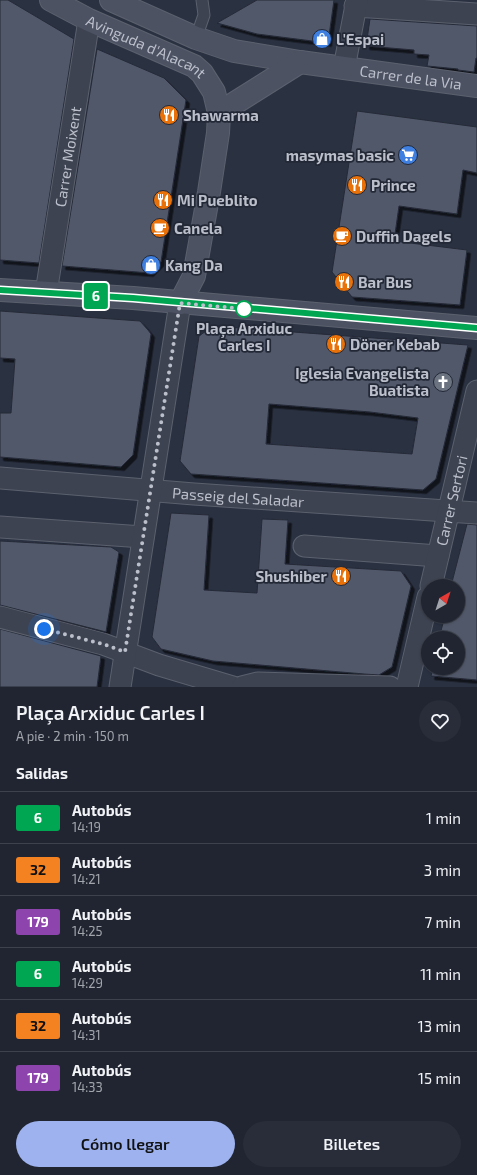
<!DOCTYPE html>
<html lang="es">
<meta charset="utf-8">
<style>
:root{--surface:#202531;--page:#282d39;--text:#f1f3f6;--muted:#a2a5ab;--line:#3d424d;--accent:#9db2ee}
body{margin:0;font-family:"Exo 2",sans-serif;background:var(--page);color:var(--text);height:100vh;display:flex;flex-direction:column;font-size:15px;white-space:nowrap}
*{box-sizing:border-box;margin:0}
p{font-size:13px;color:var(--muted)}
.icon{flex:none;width:22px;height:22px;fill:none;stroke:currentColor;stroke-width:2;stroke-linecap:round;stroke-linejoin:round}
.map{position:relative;height:687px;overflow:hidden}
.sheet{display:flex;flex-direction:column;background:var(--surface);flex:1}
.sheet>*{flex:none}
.badge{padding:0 8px;border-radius:3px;font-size:14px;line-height:26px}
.needle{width:26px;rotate:39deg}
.buttons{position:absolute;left:421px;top:579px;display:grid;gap:8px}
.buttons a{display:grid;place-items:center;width:44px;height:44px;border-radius:50%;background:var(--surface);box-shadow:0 1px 3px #0004,0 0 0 1px var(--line);font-size:20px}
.you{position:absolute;width:20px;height:20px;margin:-10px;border:3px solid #fff;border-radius:50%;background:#1a73e8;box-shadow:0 0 0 6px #1a73e833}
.map>.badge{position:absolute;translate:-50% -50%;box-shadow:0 0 0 2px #fff}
h2{padding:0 16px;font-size:15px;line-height:36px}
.round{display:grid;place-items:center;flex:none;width:42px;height:42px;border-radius:21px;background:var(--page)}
.headline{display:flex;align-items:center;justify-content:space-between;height:68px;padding:0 16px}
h1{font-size:19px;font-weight:600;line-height:30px}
.cta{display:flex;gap:8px;margin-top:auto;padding:8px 16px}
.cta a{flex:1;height:46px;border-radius:24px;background:var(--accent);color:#111;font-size:16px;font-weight:600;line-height:46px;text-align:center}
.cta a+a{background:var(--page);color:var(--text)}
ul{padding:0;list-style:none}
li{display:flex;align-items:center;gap:12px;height:52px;padding:0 16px;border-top:1px solid var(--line)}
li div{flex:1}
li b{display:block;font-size:15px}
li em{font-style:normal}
li .badge{min-width:44px;font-weight:700;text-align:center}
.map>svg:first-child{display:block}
</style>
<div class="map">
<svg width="477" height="687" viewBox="0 0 477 687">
<defs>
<filter id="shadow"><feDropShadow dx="3.5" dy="3.5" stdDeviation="0" flood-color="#0009"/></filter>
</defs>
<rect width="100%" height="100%" fill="#2a3141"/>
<path fill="#515869" stroke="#252a38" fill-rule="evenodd" filter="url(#shadow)" d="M0,0H8L74,39L39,263L0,260Z
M257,0H334L328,43L257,34L217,23Z
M370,19L477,26V58H476L474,72L458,70V69L427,66L429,55L414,54V50L366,46Z
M97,49L164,78L186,100L161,262L150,273L62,266Z
M357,111L477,127V173L463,170L457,214L399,206L394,241L467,250L460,305L352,297L332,272Z
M0,311L140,321L148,330L151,334L133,455L121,467L0,457V413H11L15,359L0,358Z
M213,326L468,345L436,479L423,490L191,474L180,461L199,336ZM269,404L370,412L418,418L412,454L266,444Z
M171,513L209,515L204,590L257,593L262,519L288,520L285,564L401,571L411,586L392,667L379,675L364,674L213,661L161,649L152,637Z
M467,524L477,525V680L431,676L433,668H458V638H439L445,616H458V586H451Z
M0,541L111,547L119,552L106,632L0,605Z
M0,629L101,656L97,687H0Z"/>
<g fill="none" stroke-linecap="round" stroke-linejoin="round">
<g stroke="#5c616e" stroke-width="13">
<path id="lane" d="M196,38L204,15L202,0"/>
</g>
<g stroke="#5c616e" stroke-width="23">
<g id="street">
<path d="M355,6L477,14"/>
<path d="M344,68L357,0"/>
<path id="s1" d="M46,293L89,20"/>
<path id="s2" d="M0,478L194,494L477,513"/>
<path d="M0,527L143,537"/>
<path d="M304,546L438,556"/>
<path id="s3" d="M431,586L477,391"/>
<path d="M0,617L103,644L159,665L233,687"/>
<path d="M120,687L180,303"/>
<path d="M242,687L258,683L390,687"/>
<path d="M407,687L428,597"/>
</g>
</g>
<g stroke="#5c616e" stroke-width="24">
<g id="secondary">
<path id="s4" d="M51,0L89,20L194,66L202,73L214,92L219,113L218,133L209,192L194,276L180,303"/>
<path id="s5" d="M111,0L196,38L234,51L300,62L477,86"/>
<path d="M219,113L300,62"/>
<path d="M0,290L133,298L477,328"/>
</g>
</g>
<use href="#lane" stroke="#3e4351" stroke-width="11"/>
<use href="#street" stroke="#3e4351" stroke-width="21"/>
<use href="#secondary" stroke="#4d5263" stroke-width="22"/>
</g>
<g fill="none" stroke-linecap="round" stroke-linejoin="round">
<g stroke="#fff" stroke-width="9">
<path id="line" d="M0,290L133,298L477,328"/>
</g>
<use href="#line" stroke="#00a651" stroke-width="6"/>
<path stroke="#bbbfcb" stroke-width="4" stroke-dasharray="0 7.2" d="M44,629L103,644L125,652L180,303L245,309H244"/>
</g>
<defs>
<g id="shop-disc" transform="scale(1)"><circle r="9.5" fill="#3f7fe0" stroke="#232836"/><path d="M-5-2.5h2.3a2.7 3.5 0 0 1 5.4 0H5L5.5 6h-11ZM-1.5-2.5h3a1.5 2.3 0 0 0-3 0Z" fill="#fff"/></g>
<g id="restaurant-disc" transform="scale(1)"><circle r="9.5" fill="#e8710a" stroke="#232836"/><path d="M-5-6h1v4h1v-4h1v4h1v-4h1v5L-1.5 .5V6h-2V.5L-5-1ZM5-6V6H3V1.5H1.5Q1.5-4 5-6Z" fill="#fff"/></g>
<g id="supermarket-disc" transform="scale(1)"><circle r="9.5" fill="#3f7fe0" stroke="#232836"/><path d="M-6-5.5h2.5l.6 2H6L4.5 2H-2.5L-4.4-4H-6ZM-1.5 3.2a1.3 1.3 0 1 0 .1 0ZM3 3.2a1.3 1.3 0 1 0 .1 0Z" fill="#fff"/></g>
<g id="cafe-disc" transform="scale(1)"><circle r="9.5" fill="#e8710a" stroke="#232836"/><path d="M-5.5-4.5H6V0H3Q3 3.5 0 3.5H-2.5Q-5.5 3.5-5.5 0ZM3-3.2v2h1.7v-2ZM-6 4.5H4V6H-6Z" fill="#fff"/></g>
<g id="church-disc" transform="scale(1)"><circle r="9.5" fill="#6b7280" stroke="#232836"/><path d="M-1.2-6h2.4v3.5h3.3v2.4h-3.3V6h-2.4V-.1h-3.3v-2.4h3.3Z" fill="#fff"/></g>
</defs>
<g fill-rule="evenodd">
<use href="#shop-disc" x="322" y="39"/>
<use href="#restaurant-disc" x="169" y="115"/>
<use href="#supermarket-disc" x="408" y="155"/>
<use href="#restaurant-disc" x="357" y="185"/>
<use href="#restaurant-disc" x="163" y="200"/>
<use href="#cafe-disc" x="160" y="228"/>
<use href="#cafe-disc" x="342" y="236"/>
<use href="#shop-disc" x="151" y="265"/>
<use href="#restaurant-disc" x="344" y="282"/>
<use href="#restaurant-disc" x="336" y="344"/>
<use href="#church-disc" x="443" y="382"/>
<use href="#restaurant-disc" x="341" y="576"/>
</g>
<circle fill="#fff" stroke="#00a651" stroke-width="2" cx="244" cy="309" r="8"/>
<g text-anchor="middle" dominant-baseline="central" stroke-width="3.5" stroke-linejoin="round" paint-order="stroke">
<g font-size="15" font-weight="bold" fill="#bbbfcb" stroke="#232836" text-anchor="start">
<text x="336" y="39">L'Espai</text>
<text x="183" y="115">Shawarma</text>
<text x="394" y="155" text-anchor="end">masymas basic</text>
<text x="371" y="185">Prince</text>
<text x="177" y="200">Mi Pueblito</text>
<text x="174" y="228">Canela</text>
<text x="356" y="236">Duffin Dagels</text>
<text x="165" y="265">Kang Da</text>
<text x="358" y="282">Bar Bus</text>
<text x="350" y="344">Döner Kebab</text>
<text x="429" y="373" text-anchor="end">Iglesia Evangelista<tspan x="429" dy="17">Buatista</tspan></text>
<text x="327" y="576" text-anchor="end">Shushiber</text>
</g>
<g font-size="15" fill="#bbbfcb" stroke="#232836">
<text stroke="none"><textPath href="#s4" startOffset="106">Avinguda d'Alacant</textPath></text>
<text stroke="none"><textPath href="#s5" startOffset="312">Carrer de la Via</textPath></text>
<text stroke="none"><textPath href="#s1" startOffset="138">Carrer Moixent</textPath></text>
<text stroke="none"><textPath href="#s2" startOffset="239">Passeig del Saladar</textPath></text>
<text stroke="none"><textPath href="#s3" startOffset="88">Carrer Sertori</textPath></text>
</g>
<g font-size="15" font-weight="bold" fill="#bbbfcb" stroke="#232836">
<text x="244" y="328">Plaça Arxiduc<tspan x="244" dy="17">Carles I</tspan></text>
</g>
</g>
</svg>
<div class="buttons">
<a><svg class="needle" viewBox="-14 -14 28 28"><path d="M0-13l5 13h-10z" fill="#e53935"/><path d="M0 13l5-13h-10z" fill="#a2a5ab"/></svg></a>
<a><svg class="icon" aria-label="locate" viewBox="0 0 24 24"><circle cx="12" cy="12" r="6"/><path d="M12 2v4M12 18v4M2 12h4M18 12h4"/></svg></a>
</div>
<div class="you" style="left:44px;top:629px"></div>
<b class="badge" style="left:96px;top:296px;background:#00a651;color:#fff">6</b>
</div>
<section class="sheet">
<div class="headline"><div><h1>Plaça Arxiduc Carles I</h1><p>A pie · 2 min · 150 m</p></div><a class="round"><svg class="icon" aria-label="heart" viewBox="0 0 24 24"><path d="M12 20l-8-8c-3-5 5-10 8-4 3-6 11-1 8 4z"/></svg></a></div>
<h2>Salidas</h2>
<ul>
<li><span class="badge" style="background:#00a651;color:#fff">6</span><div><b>Autobús</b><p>14:19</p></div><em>1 min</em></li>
<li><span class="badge" style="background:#f58220;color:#111">32</span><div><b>Autobús</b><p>14:21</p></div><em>3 min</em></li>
<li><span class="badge" style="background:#8e44ad;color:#fff">179</span><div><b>Autobús</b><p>14:25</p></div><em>7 min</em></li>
<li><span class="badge" style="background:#00a651;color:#fff">6</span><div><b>Autobús</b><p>14:29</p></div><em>11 min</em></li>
<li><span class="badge" style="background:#f58220;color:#111">32</span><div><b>Autobús</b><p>14:31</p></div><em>13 min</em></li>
<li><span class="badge" style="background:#8e44ad;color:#fff">179</span><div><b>Autobús</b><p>14:33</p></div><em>15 min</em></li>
</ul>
<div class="cta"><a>Cómo llegar</a><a>Billetes</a></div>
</section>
